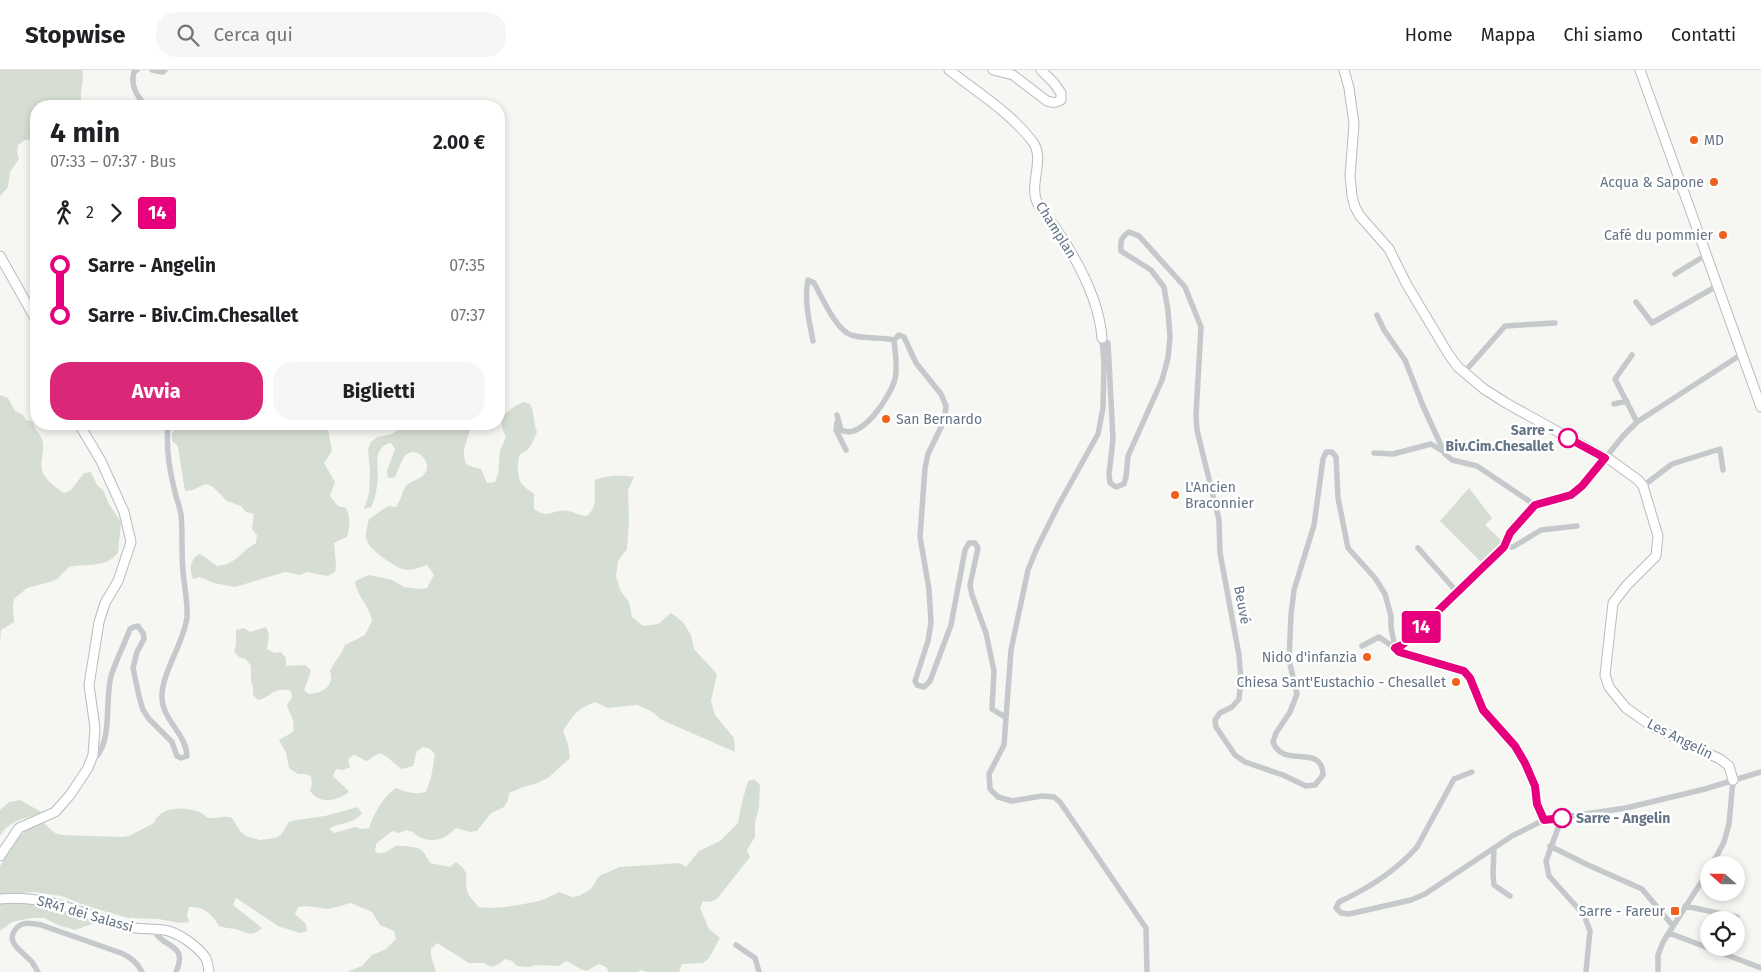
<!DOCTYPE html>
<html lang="it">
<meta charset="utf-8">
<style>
:root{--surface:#fff;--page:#f6f6f6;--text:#202124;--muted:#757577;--line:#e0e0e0;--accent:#db2777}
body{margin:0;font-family:"Fira Sans",sans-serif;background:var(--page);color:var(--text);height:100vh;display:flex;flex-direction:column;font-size:19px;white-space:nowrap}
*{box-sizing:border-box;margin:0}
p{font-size:16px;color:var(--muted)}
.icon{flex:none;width:28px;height:28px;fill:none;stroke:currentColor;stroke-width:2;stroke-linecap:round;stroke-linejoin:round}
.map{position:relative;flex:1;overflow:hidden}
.drawer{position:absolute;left:30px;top:30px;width:475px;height:330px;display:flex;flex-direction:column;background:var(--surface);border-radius:20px;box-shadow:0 2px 8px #0003}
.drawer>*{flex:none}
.badge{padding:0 10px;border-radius:4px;font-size:18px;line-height:32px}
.needle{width:32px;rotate:291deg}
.buttons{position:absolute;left:1700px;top:786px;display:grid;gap:10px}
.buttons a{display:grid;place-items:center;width:45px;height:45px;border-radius:50%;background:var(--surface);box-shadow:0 2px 8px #0003;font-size:25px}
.map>.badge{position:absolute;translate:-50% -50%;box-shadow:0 0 0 2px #fff}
.legs{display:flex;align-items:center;gap:8px;height:55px;padding:0 20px;font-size:16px}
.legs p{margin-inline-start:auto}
.summary{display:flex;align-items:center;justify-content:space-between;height:85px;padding:0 20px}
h1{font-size:28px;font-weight:700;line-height:38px}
.action{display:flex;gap:10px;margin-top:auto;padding:10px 20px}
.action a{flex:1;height:58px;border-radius:20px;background:var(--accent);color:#fff;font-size:20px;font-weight:700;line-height:58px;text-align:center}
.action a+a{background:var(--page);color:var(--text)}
ul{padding:0 20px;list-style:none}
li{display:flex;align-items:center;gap:18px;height:50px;font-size:19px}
li i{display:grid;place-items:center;width:8px;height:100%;margin:0 6px;background:currentColor}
li i::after{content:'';width:12px;height:12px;margin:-6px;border:4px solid;border-radius:50%;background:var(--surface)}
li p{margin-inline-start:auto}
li:first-child i{background:linear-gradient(#0000 50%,currentColor 0)}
li:last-child i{background:linear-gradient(currentColor 50%,#0000 0)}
header{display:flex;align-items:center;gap:30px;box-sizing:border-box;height:70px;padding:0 25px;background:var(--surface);border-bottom:1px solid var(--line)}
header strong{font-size:24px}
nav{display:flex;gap:28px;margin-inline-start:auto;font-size:18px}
.search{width:350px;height:45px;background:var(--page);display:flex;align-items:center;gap:12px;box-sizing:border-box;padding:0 18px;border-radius:20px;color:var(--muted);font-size:19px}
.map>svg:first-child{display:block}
</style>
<header>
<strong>Stopwise</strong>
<div class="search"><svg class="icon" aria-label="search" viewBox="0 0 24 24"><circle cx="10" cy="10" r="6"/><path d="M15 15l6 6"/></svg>Cerca qui</div>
<nav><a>Home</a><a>Mappa</a><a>Chi siamo</a><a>Contatti</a></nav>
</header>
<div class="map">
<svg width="1761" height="902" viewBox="0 0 1761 902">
<rect width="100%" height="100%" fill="#f6f6f3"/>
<path fill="#d6ded3" d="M0,0H82C85,10 80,19 81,30L95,36H36V69L25,70L18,75L17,82L19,89L10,102L8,117L0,126Z
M0,325L8,328L15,341L22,344L26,350L33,352C35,362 42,365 43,373C44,382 40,392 42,401C45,410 57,418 64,423L71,420L84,403L91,402L97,415L103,420L109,434L121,452L118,483C104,499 87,493 69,497L57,509L50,512L27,518L14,529L13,537L14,552L1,560L0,572Z
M523,332L530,334C535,343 533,353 537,362C532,373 531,380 520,384C517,392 517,406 521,413C524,417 530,421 534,424V439C549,450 554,438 568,441C575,442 579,446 587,446C599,436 593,424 595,410C608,405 620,405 634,407L628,420L629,450L627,479L618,491L616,506L620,520L629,532L632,547L643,556L658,554L671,543L683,552L691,565L694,579L717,604L711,631L715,645L734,668L735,682L662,650L651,641L637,635L608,638L595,632C577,639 573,645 563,661L568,674L570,688L548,708L535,714L523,717L509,723L508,730L504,737L491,743L477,761L470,762L456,758C452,761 448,766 443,768C433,772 419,770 413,762L406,760L399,763L392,761L376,774L375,782C384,785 386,782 394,777C397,775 402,776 406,776C423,779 421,777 430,793L450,797L456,792C473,805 463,806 467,820C468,827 475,831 478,837C492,840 531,834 545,829C549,827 554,824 559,822L572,827L579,826L591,819L599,806L620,797L680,793L686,797L699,781L720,771L738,753L742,732L748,711L754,709L760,715L759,737L755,752V767L747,780L750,787L717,829L710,832L703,831L700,838L709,859L720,868L709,888L703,893L682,894L679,902H647L641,900L638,902H609L606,897L599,894L586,901C578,899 574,894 566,891L559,896L536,895L529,897L517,896L512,891L505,889L499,894L491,897L484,893H469L437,873L431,879V886L436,902H347L362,896L372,885L386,879L396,869L394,861L380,855L372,842L351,833L329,839L306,836L298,837L295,844L306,854L307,861L300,863L278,856L236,828L233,835L262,858C251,868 247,862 235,859C230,858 225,858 219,856C212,844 204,836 189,837L187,845L189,852L181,853L158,849L128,848L90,837L61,826L35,822L0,824V796L15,772L25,761L37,754L44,753L55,763L62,765L121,767L129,766L154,753C160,737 184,736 199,742C203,743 205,747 209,748C218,749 223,745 232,748L240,761L246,766L260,770L275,768L281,765L289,752L296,750L325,746L358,737L362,744C349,756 342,751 329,759L334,763L355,757L362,759L369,758C374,744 383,726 396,718C407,722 414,725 426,722L431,708L435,684L430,679L423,677L417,681L413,696L402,699C393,694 389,686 379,683L367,691L354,685L348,689L350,697L343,700L336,699L333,706C338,712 344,715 349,722C337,731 320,735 310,721L312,714L311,706L305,704H298L289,698L286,683L279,670L293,662C296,648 289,646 287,634L292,628L291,621C274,616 271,627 258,630L253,625V617L251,610V596L246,589L239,587L234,582L236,575V560L244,558L250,562L266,557L269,564L267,579L274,583L281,582L286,588V596L305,595L311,600L309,607L304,620L309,624C323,623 335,616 330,601C334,591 342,585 345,575L365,565L372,551C369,535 357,527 355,511L369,505L392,510L404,517L419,519L427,518L434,505L427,495C421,497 414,500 407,500C399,500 371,481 368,473C364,466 367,457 369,449L388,436L396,437C401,430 402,422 406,416C411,410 421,410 425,403C433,392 415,374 405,386C401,391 398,401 395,407L388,408L387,401L395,379L391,373C387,374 383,375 381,379C375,386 378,398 378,406C377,416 376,428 371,437L364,439L369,424L370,401L368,379L371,372L377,367L392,364L398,360V354H429L434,356L441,354H467L470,357C469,371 460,378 466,394L473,397L481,399L487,413L495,412L498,404L500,381L506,367C495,348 507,340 523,332Z
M177,354H228L230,357L237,360L241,354H324L328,359L332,381L324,393L335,412L330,426L338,436L346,438C351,448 350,456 347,467L334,473L336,495L335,502L328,506L307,502L300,505L285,502L235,517L214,513L200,507L193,509C189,498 190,491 199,484C207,487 210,492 217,496C237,494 240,482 256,473L257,465L252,459L254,444L246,442L241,436L227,431L212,416L205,414L193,420L185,421L179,383L178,376L172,371V364Z
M1469,418L1492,448L1485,455L1502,471L1483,494L1440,451Z
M20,730L43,743C27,748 9,750 0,766V740L9,732Z
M18,830L47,834L100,851L75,860L58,855L44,848H31L12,852L0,861V832Z"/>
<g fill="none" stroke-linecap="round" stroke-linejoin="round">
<g stroke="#b7bcc1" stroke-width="11">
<path id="secondary" d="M949,0C978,23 1010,42 1033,72C1045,89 1029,114 1037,132C1041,142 1051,150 1057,160C1078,191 1099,229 1102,268
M993,0L1013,5L1047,31C1053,33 1056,33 1061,30V23L1054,13L1041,0
M1344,0L1349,18L1354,54L1350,106L1352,126L1355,137L1360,146L1389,179L1407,215L1449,285L1458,297L1484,319L1506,333L1605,388L1609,389L1638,410L1643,416L1658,466L1656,486L1627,515L1613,533L1605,605L1609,617L1626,638L1653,657L1720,689L1729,696L1733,710
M0,186L36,250
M0,786L19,758L55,742L70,725L88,698L93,685L95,658L89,615L99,552L105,533L118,511L131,472L124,442L101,391L79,354
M0,829C44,824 78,842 119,855C134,860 149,858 164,860C178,862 197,876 205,887C208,891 208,897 209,902"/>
</g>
<g stroke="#b8bcc0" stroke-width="11">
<path id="primary" d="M1640,0L1761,337"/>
</g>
<path stroke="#c5c9cc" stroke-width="5.5" d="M137,0L134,2C130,16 137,26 146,36
M152,0L163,2L165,0
M1675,204L1706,185
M1636,232L1652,253L1717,216
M1377,245L1384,260L1405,290L1423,336L1445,384L1452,390L1477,396L1535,435
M1102,268L1108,273L1113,369L1109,404L1110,413L1116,417L1124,414L1126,407L1128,386L1162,310L1168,288L1170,267L1168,241L1164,217L1151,200L1121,181C1120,172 1121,167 1129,162L1139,166L1185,217L1201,257L1196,345L1197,360L1219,450L1220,483L1239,585L1241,611L1239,629L1232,637L1220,643L1215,650L1216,657L1235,685L1245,692L1283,705L1306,716L1315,715L1323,705C1322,672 1283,700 1273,672L1276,663L1290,642L1297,624L1289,590L1291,545L1294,520L1314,455L1323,389L1326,382H1332L1336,387L1338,428L1348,478L1375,508L1385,524L1391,546V557L1395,578L1402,575L1412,566L1504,477L1510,463L1535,435L1571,425L1583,416L1623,366L1637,352L1742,284
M1102,268L1104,294L1103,338L1098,364L1058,436L1037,478L1028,500L1011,580L1004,675L989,704L990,719L998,727L1012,731L1042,726L1054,727L1060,732L1146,858L1147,902
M813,271C809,250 804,230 808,210L814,213C822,227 836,260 851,265C864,269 881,267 894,270L899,265L904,267L916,293L941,324L946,336L944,351L928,384L925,398L920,467L929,519L931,553L928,571L915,611L917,615L924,617L930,611L951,555L965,480L969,473H975L978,478L970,515L972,525L986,563L994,601L992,639L1005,647
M1632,285L1615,309L1637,352
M1463,302L1468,298L1505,256L1555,253
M1614,334L1627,331
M837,345L841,360C862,371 891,325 895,309C898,297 895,282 894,270
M837,352L836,360L846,380
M1374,383L1393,384L1431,374L1444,382
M1643,416L1672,394L1720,379L1723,400
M1504,477H1513L1541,460L1577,456
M1418,478L1457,522
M1362,576L1379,567L1399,581L1464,601L1470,609L1483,640L1515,676L1525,693L1535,716L1537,734L1544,750
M93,685L97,686C112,668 105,629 111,606C116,590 124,575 130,559L134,557L138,556L143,563L144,569L137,582L133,598L139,626L143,640L149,649L172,672L177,686L181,688L187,686C186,663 162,650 162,627C161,604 184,573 187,547C188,532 184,516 183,501C181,482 183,463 181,444C179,435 176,427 174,418C169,398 166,375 168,354
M1472,702L1454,709L1417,777C1396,801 1367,819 1339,832L1336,838L1341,843L1349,844L1411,830L1425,824L1512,766L1544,750L1626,738L1705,719L1761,702
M1562,747L1546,791L1549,806L1584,845L1590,861L1586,902
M1550,776L1588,795L1642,819L1673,856
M1494,778L1493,804L1494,815L1510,826
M1712,795L1724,772L1729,754L1733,710
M1685,836L1737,847
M154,860C162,879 189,872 176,902
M1669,863L1761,898
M736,875L755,888L759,902
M38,902C36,899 34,895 32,892C24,883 5,873 15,860C21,851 31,853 41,855L121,883C131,887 137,892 142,902
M1658,902V885L1663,872L1709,800"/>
<use href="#secondary" stroke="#fff" stroke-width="9"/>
<use href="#primary" stroke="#fff" stroke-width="9"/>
</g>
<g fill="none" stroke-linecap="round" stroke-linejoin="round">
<g stroke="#fff" stroke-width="11">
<path id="line-1" d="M1562,748L1544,750L1537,734L1535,716L1525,693L1515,676L1483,640L1470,608L1464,601L1399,582L1395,578L1402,575L1412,566L1504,477L1510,463L1535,435L1571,425L1582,416L1605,388L1568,368"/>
</g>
<use href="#line-1" stroke="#e6007e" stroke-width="8"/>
</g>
<g fill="#ee601b" stroke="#fff" stroke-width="2">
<circle cx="1694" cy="70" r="5"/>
<circle cx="1714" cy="112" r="5"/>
<circle cx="1723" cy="165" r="5"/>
<circle cx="886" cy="349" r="5"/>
<circle cx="1175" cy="425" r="5"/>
<circle cx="1367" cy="587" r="5"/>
<circle cx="1456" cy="612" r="5"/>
<rect x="1670" y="836" width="10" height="10" rx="2.5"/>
</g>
<g fill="#fff" stroke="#e6007e" stroke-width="2.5">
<circle cx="1568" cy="368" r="9"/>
<circle cx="1562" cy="748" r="9"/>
</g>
<g text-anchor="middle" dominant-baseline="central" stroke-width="5" stroke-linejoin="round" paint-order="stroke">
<g font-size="14" fill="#637386" stroke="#fff" text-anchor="end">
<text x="1704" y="70" text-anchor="start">MD</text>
<text x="1704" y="112">Acqua &amp; Sapone</text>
<text x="1713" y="165">Café du pommier</text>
<text x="896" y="349" text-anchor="start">San Bernardo</text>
<text x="1185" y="417" text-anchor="start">L'Ancien<tspan x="1185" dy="16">Braconnier</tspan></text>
<text x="1357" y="587">Nido d'infanzia</text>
<text x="1446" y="612">Chiesa Sant'Eustachio - Chesallet</text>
<text x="1665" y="841">Sarre - Fareur</text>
</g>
<g font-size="14" fill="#637386" stroke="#fff">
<text transform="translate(1056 160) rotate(58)">Champlan</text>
<text transform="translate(1242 535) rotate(79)">Beuvé</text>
<text transform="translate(1680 669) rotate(27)">Les Angelin</text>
<text transform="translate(85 844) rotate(16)">SR41 dei Salassi</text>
</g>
<g font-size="14" font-weight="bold" fill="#637386" stroke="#fff" text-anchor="end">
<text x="1554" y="360">Sarre -<tspan x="1554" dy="16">Biv.Cim.Chesallet</tspan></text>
<text x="1576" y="748" text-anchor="start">Sarre - Angelin</text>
</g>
</g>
</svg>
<div class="buttons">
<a><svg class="needle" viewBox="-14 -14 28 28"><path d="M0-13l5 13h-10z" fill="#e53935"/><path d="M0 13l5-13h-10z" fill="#757577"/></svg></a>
<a><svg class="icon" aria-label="locate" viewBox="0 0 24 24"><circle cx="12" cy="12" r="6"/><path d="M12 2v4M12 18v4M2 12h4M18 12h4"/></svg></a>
</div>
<b class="badge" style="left:1421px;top:557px;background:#e6007e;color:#fff">14</b>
<section class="drawer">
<div class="summary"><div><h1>4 min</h1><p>07:33 – 07:37 · Bus</p></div><b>2.00 €</b></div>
<div class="legs"><svg class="icon" aria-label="walk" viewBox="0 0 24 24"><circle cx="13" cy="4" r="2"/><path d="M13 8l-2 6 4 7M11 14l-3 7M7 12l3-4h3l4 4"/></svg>2<svg class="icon" aria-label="forward" viewBox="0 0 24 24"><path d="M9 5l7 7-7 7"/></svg><b class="badge" style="background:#e6007e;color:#fff">14</b></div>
<ul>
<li><i style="color:#e6007e"></i><b>Sarre - Angelin</b><p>07:35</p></li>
<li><i style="color:#e6007e"></i><b>Sarre - Biv.Cim.Chesallet</b><p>07:37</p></li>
</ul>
<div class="action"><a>Avvia</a><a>Biglietti</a></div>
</section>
</div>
